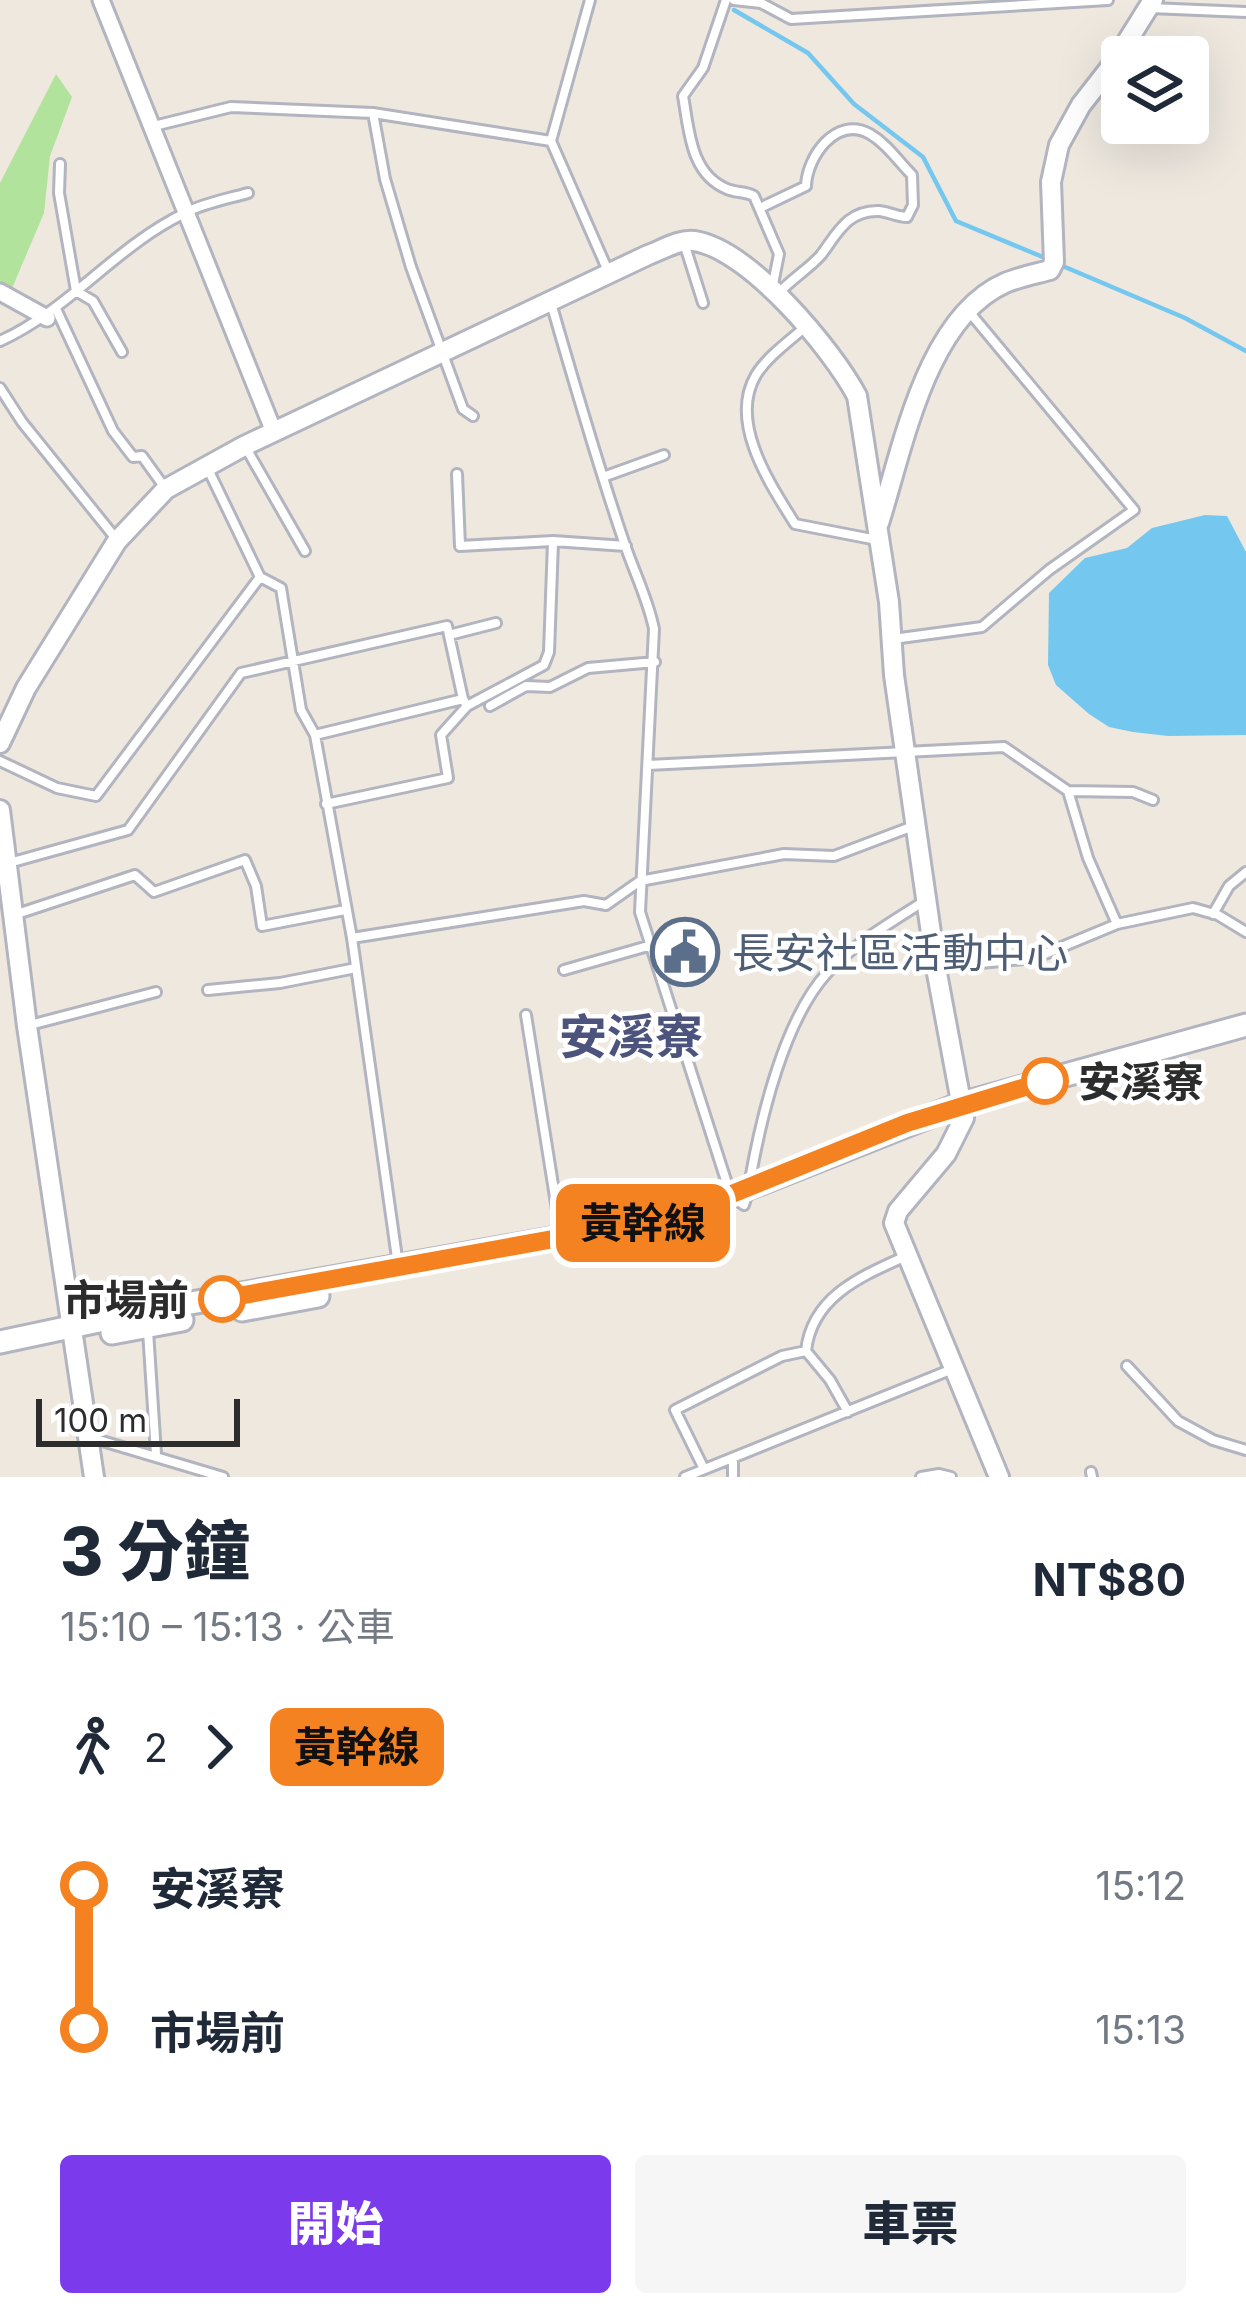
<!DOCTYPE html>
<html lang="zh-TW">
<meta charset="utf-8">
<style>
:root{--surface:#fff;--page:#f6f6f7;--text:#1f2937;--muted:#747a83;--accent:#7c3aed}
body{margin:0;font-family:Inter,"Noto Sans TC",sans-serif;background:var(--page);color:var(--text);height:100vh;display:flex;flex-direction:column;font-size:45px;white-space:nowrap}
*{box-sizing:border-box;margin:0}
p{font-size:39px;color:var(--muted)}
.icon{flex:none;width:66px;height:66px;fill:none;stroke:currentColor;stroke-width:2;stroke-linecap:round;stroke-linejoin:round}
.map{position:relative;height:1477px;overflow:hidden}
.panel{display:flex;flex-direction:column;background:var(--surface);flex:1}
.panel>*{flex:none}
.badge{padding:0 24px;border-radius:18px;font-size:42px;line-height:78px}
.tools{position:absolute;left:1101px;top:36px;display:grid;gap:24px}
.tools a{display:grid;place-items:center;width:108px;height:108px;border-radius:12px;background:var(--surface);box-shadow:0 12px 48px #0002;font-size:60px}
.scale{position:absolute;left:36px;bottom:30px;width:204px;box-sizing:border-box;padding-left:12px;border:6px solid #2c2c2c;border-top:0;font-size:33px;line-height:42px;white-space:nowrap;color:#2c2c2c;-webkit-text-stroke:9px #fff;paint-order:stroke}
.map>.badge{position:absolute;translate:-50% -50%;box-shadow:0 0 0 6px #fff}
.legs{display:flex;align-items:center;gap:18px;height:132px;padding:0 60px;font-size:39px}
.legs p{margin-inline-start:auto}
.headline{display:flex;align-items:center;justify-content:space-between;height:204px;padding:0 60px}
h1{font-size:66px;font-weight:800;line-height:90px}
.action{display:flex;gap:24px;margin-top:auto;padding:24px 60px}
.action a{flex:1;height:138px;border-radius:12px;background:var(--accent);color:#fff;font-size:48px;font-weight:800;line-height:138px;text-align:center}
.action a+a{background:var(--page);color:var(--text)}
ul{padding:0 60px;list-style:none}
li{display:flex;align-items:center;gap:42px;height:144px;font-size:45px}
li i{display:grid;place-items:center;width:18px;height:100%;margin:0 15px;background:currentColor}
li i::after{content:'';width:30px;height:30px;margin:-15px;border:9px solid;border-radius:50%;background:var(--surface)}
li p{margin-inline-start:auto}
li:first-child i{background:linear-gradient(#0000 50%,currentColor 0)}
li:last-child i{background:linear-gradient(currentColor 50%,#0000 0)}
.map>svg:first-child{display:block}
</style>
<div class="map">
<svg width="1246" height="1477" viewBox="0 0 1246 1477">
<rect width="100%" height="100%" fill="#eee8df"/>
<path fill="#b1e39c" d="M56,74L72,97L50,156L44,213L10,293L0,287V183Z"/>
<path fill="#74c7ee" d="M1205,515L1227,516L1246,552V735L1168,736L1133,732L1109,727L1089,714L1056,685L1048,665L1049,593L1085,558L1127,548L1152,528Z"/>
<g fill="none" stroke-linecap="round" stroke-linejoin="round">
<path stroke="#74c7ee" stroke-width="4.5" d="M734,10L808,53L854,104L923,157L956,221L1050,260
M1065,267L1185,318L1246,351"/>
<g stroke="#b2b4bf" stroke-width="14">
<path id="service" d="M726,0L703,68L683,96C689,129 690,174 727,189C736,193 745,191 754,196L779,254L773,284
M734,0L761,3L791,19L1108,0
M1150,8L1246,12
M373,113L385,179L411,267L463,409L473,416
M154,126L231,107L373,113L551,141L608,271
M551,141L590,0
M60,164L59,193L76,291L93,301L122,352
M760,208L806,186C807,157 836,115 870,134C887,144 898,161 912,175L913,205L907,217C898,217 889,212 879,211C847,210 837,234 821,255C810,268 790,280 778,294
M684,243L703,303
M551,303C574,383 597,463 624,542C634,572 648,599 654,629L640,912L731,1196L744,1205L747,1195
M56,309L113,431L133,457L142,456L165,488
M804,328C788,342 767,357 756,375C728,422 770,484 795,524L877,540
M0,341C69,310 116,246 185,213C204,203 227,199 248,193
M0,388L22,422L117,540
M246,448L305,551
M206,465L260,577L281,588L301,710L315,735L352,938L398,1265
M457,474L460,546L553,541L626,546
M603,477L664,455
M449,635L496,623
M893,639L982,627L1049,570L1134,510L971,314
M463,699L467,706L544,665L549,652L553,542
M490,706L526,686L550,687L588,668L655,662
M0,761L57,788L96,796L260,577
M648,765L1004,747L1068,791L1088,858L1117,924
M1068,791L1133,792L1153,800
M326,804L448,778L441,735L467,706
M9,863L128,830L241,673L447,626L463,699L315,735
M17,914L135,875L154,892L245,860L256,886L262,926L345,910
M1213,914L1229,886L1246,872
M352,938L584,901L606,905L640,881L784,854L834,856L916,825
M937,967L1035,958L1117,924L1193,908L1218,915L1246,932
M564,970L648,946
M208,990L280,983L356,968
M526,1015L561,1235
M30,1025L156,992
M750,1180C761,1118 784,1020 827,973C854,943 891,923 924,901
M148,1331L156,1454
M806,1351L830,1380L848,1412
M1127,1366L1178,1421L1213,1440L1246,1450
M92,1438L223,1477
M704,1469L675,1410L782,1356L806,1351C812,1296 862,1276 906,1256
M1091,1472L1092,1477
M685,1477L950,1370
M733,1477V1458
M921,1477L939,1474L951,1477"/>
</g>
<g stroke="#b2b4bf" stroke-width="21">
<path id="minor" d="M101,0L274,432
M0,292L47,318"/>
</g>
<g stroke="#b2b4bf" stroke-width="24">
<path id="tertiary" d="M879,523C903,448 926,318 1005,283C1019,277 1035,274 1050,270L1054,262L1051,182L1059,145L1081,105L1113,64L1153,0
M0,743L26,688L117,541L166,489L244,446L648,255C662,250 679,239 694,241C749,249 832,349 857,396L889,602L894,675L936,968L964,1118L946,1154L898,1211L894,1223L999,1477
M0,810L27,1026L94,1477"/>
</g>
<g stroke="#b2b4bf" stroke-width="27">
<path id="secondary" d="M242,1310L318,1296
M112,1333L182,1320
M0,1342L146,1311L675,1217L961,1104L1246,1025"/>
</g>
<use href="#service" stroke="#fff" stroke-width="8"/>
<use href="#minor" stroke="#fff" stroke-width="15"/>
<use href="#tertiary" stroke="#fff" stroke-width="18"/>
<use href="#secondary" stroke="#fff" stroke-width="21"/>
</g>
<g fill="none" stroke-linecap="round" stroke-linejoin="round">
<g stroke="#fff" stroke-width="27">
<path id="line-1" d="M222,1299L675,1217L907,1123L1045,1081"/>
</g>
<use href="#line-1" stroke="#f58220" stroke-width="18"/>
</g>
<defs>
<g id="civic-ring" transform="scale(3.45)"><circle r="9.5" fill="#fff" stroke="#5c6f8a" stroke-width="1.5"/><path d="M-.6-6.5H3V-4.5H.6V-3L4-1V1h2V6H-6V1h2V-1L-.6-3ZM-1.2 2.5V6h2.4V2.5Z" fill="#5c6f8a"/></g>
</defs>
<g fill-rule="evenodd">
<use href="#civic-ring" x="685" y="952"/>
</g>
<g fill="#fff" stroke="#f58220" stroke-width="6">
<circle cx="1045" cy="1081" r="21"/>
<circle cx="222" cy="1299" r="21"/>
</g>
<g text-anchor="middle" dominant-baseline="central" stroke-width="9" stroke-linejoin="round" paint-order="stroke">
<g font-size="42" fill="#4e5e75" stroke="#fff" text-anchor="start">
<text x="732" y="952">長安社區活動中心</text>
</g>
<g font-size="42" font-weight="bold" fill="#2c2c2c" stroke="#fff" text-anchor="start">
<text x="1078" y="1081">安溪寮</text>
<text x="189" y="1299" text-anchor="end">市場前</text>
</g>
<g font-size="48" font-weight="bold" fill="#4c537d" stroke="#fff">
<text x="631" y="1036">安溪寮</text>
</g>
</g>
</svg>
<div class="tools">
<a><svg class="icon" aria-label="layers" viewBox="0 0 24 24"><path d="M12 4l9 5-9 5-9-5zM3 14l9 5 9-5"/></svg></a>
</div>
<div class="scale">100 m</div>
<b class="badge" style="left:643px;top:1223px;background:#f58220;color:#111">黃幹線</b>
</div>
<section class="panel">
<div class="headline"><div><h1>3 分鐘</h1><p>15:10 – 15:13 · 公車</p></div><b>NT$80</b></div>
<div class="legs"><svg class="icon" aria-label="walk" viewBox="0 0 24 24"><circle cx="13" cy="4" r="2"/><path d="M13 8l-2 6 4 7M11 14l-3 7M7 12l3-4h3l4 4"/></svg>2<svg class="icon" aria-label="forward" viewBox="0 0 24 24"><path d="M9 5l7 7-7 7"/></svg><b class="badge" style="background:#f58220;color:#111">黃幹線</b></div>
<ul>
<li><i style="color:#f58220"></i><b>安溪寮</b><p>15:12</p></li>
<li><i style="color:#f58220"></i><b>市場前</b><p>15:13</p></li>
</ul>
<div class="action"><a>開始</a><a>車票</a></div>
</section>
